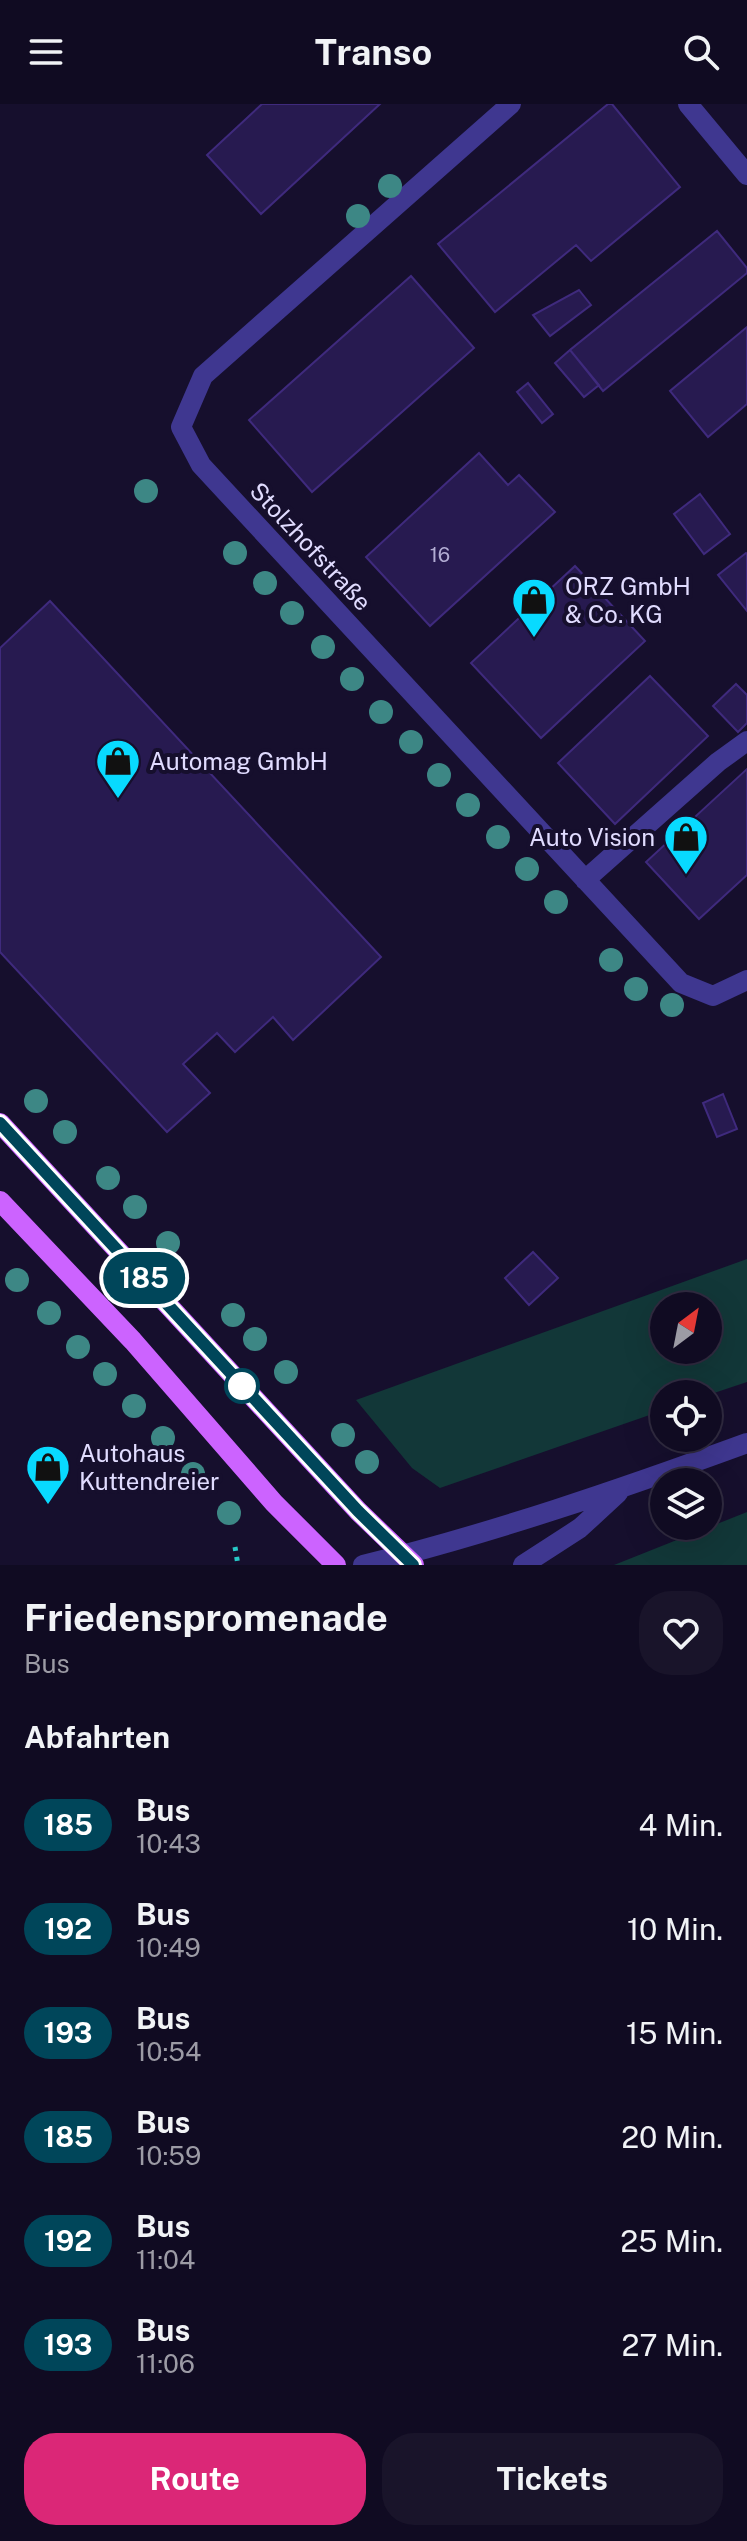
<!DOCTYPE html>
<html lang="de">
<meta charset="utf-8">
<style>
:root{--surface:#100b22;--page:#19142a;--text:#f1f3f6;--muted:#9c9ba5;--line:#302b40;--accent:#db2777}
body{margin:0;font-family:"Public Sans",sans-serif;background:var(--page);color:var(--text);height:100vh;display:flex;flex-direction:column;font-size:30px;white-space:nowrap}
*{box-sizing:border-box;margin:0}
p{font-size:26px;color:var(--muted)}
.icon{flex:none;width:44px;height:44px;fill:none;stroke:currentColor;stroke-width:2;stroke-linecap:round;stroke-linejoin:round}
.map{position:relative;height:1461px;overflow:hidden}
.drawer{display:flex;flex-direction:column;background:var(--surface);flex:1}
.drawer>*{flex:none}
.badge{padding:0 16px;border-radius:26px;font-size:28px;line-height:52px}
.needle{width:52px;rotate:32deg}
.fabs{position:absolute;left:650px;top:1188px;display:grid;gap:16px}
.fabs a{display:grid;place-items:center;width:72px;height:72px;border-radius:50%;background:var(--surface);box-shadow:0 8px 32px #0002,0 0 0 2px var(--line);font-size:40px}
.map>.badge{position:absolute;translate:-50% -50%;box-shadow:0 0 0 4px #fff}
h2{padding:0 24px;font-size:30px;line-height:72px}
.round{display:grid;place-items:center;flex:none;width:84px;height:84px;border-radius:32px;background:var(--page)}
.headline{display:flex;align-items:center;justify-content:space-between;height:136px;padding:0 24px}
h1{font-size:38px;font-weight:700;line-height:60px}
.button{display:flex;gap:16px;margin-top:auto;padding:16px 24px}
.button a{flex:1;height:92px;border-radius:32px;background:var(--accent);color:#fff;font-size:32px;font-weight:700;line-height:92px;text-align:center}
.button a+a{background:var(--page);color:var(--text)}
ul{padding:0;list-style:none}
li{display:flex;align-items:center;gap:24px;height:104px;padding:0 24px}
li div{flex:1}
li b{display:block;font-size:30px}
li em{font-style:normal}
li .badge{min-width:88px;font-weight:700;text-align:center}
header{display:flex;justify-content:space-between;align-items:center;height:104px;padding:0 24px;background:var(--surface);font-size:36px;font-weight:700}
.map>svg:first-child{display:block}
</style>
<header><svg class="icon" aria-label="menu" viewBox="0 0 24 24"><path d="M4 6h16M4 12h16M4 18h16"/></svg>Transo<svg class="icon" aria-label="search" viewBox="0 0 24 24"><circle cx="10" cy="10" r="6"/><path d="M15 15l6 6"/></svg></header>
<div class="map">
<svg width="747" height="1461" viewBox="0 0 747 1461">
<rect width="100%" height="100%" fill="#160f2d"/>
<path fill="#123738" fill-rule="evenodd" d="M747,1155V1278L708,1291L664,1290V1306L440,1384L412,1364L356,1296ZM664,1202H708V1246H664Z
M747,1408V1461H614Z"/>
<path fill="#271a50" stroke="#3f2a7d" stroke-width="2" d="M262,0H380L261,110L207,51Z
M608,0H612L680,83L591,157L576,141L495,208L438,140Z
M717,127L747,164V169L603,287L570,246Z
M411,172L474,244L312,388L249,316Z
M579,186L591,201L550,232L533,211Z
M747,223V300L708,333L670,287Z
M570,246L599,281L584,293L555,259Z
M528,279L553,310L542,319L517,288Z
M479,349L508,381L519,371L555,408L430,522L366,453Z
M700,390L730,430L704,450L674,410Z
M746,449L747,450V507L718,471Z
M575,462L645,537L541,634L471,559Z
M50,497L381,853L293,936L273,913L235,948L217,929L183,960L210,989L167,1028L0,848V544Z
M650,572L708,632L615,720L558,659Z
M736,580L747,591V619L738,628L713,602Z
M747,665V771L699,815L646,758Z
M723,990L737,1025L717,1033L703,999Z
M533,1148L558,1174L529,1201L505,1174Z"/>
<g fill="none" stroke-linecap="round" stroke-linejoin="round">
<path stroke="#27c8c6" stroke-width="5" stroke-dasharray="4 6" stroke-linecap="butt" d="M235,1443L238,1461"/>
<path stroke="#3f3790" stroke-width="20" d="M511,0L203,272L181,323L201,361L681,879L713,892L747,876
M688,0L747,71
M585,776L718,658L747,637
M363,1461C493,1429 621,1385 747,1339
M523,1461L580,1424L618,1389"/>
<path stroke="#cc63ff" stroke-width="20" d="M0,1019L358,1407L414,1461
M0,1097L133,1237L274,1399L336,1461"/>
</g>
<g fill="#3d8785">
<circle cx="390" cy="82" r="12"/>
<circle cx="358" cy="112" r="12"/>
<circle cx="146" cy="387" r="12"/>
<circle cx="235" cy="449" r="12"/>
<circle cx="265" cy="479" r="12"/>
<circle cx="292" cy="509" r="12"/>
<circle cx="323" cy="543" r="12"/>
<circle cx="352" cy="575" r="12"/>
<circle cx="381" cy="608" r="12"/>
<circle cx="411" cy="638" r="12"/>
<circle cx="439" cy="671" r="12"/>
<circle cx="468" cy="701" r="12"/>
<circle cx="498" cy="733" r="12"/>
<circle cx="527" cy="765" r="12"/>
<circle cx="556" cy="798" r="12"/>
<circle cx="611" cy="856" r="12"/>
<circle cx="636" cy="885" r="12"/>
<circle cx="672" cy="901" r="12"/>
<circle cx="36" cy="997" r="12"/>
<circle cx="65" cy="1028" r="12"/>
<circle cx="108" cy="1074" r="12"/>
<circle cx="135" cy="1103" r="12"/>
<circle cx="168" cy="1139" r="12"/>
<circle cx="17" cy="1176" r="12"/>
<circle cx="49" cy="1209" r="12"/>
<circle cx="233" cy="1211" r="12"/>
<circle cx="255" cy="1235" r="12"/>
<circle cx="78" cy="1243" r="12"/>
<circle cx="286" cy="1268" r="12"/>
<circle cx="105" cy="1270" r="12"/>
<circle cx="134" cy="1302" r="12"/>
<circle cx="343" cy="1331" r="12"/>
<circle cx="163" cy="1334" r="12"/>
<circle cx="367" cy="1358" r="12"/>
<circle cx="193" cy="1370" r="12"/>
<circle cx="229" cy="1409" r="12"/>
</g>
<g fill="none" stroke-linecap="round" stroke-linejoin="round">
<g stroke="#fff" stroke-width="18">
<path id="line" d="M0,1019L358,1407L413,1461"/>
</g>
<use href="#line" stroke="#00465a" stroke-width="12"/>
</g>
<defs>
<g id="shop-pin" transform="scale(2.3)"><path d="M0 17L-7.5 6A9.5 9.5 0 1 1 7.5 6Z" fill="#08daff" stroke="#160f2d"/><path d="M-5-2.5h2.3a2.7 3.5 0 0 1 5.4 0H5L5.5 6h-11ZM-1.5-2.5h3a1.5 2.3 0 0 0-3 0Z" fill="#111"/></g>
</defs>
<g fill-rule="evenodd">
<use href="#shop-pin" x="534" y="496"/>
<use href="#shop-pin" x="118" y="657"/>
<use href="#shop-pin" x="686" y="733"/>
<use href="#shop-pin" x="48" y="1363"/>
</g>
<circle fill="#fff" stroke="#00465a" stroke-width="4" cx="242" cy="1282" r="16"/>
<g text-anchor="middle" dominant-baseline="central" stroke-width="8" stroke-linejoin="round" paint-order="stroke">
<g font-size="20" fill="#b2acd3">
<text x="440" y="451">16</text>
</g>
<g font-size="24" fill="#e1dcff" stroke="#160f2d">
<text transform="translate(311 442) rotate(47)">Stolzhofstraße</text>
</g>
<g font-size="24" fill="#e1dcff" stroke="#160f2d" text-anchor="start">
<text x="565" y="482">ORZ GmbH<tspan x="565" dy="28">&amp; Co. KG</tspan></text>
<text x="149" y="657">Automag GmbH</text>
<text x="655" y="733" text-anchor="end">Auto Vision</text>
<text x="79" y="1349">Autohaus<tspan x="79" dy="28">Kuttendreier</tspan></text>
</g>
</g>
</svg>
<div class="fabs">
<a><svg class="needle" viewBox="-14 -14 28 28"><path d="M0-13l5 13h-10z" fill="#e53935"/><path d="M0 13l5-13h-10z" fill="#9c9ba5"/></svg></a>
<a><svg class="icon" aria-label="locate" viewBox="0 0 24 24"><circle cx="12" cy="12" r="6"/><path d="M12 2v4M12 18v4M2 12h4M18 12h4"/></svg></a>
<a><svg class="icon" aria-label="layers" viewBox="0 0 24 24"><path d="M12 4l9 5-9 5-9-5zM3 14l9 5 9-5"/></svg></a>
</div>
<b class="badge" style="left:144px;top:1174px;background:#00465a;color:#fff">185</b>
</div>
<section class="drawer">
<div class="headline"><div><h1>Friedenspromenade</h1><p>Bus</p></div><a class="round"><svg class="icon" aria-label="heart" viewBox="0 0 24 24"><path d="M12 20l-8-8c-3-5 5-10 8-4 3-6 11-1 8 4z"/></svg></a></div>
<h2>Abfahrten</h2>
<ul>
<li><span class="badge" style="background:#00465a;color:#fff">185</span><div><b>Bus</b><p>10:43</p></div><em>4 Min.</em></li>
<li><span class="badge" style="background:#00465a;color:#fff">192</span><div><b>Bus</b><p>10:49</p></div><em>10 Min.</em></li>
<li><span class="badge" style="background:#00465a;color:#fff">193</span><div><b>Bus</b><p>10:54</p></div><em>15 Min.</em></li>
<li><span class="badge" style="background:#00465a;color:#fff">185</span><div><b>Bus</b><p>10:59</p></div><em>20 Min.</em></li>
<li><span class="badge" style="background:#00465a;color:#fff">192</span><div><b>Bus</b><p>11:04</p></div><em>25 Min.</em></li>
<li><span class="badge" style="background:#00465a;color:#fff">193</span><div><b>Bus</b><p>11:06</p></div><em>27 Min.</em></li>
</ul>
<div class="button"><a>Route</a><a>Tickets</a></div>
</section>
